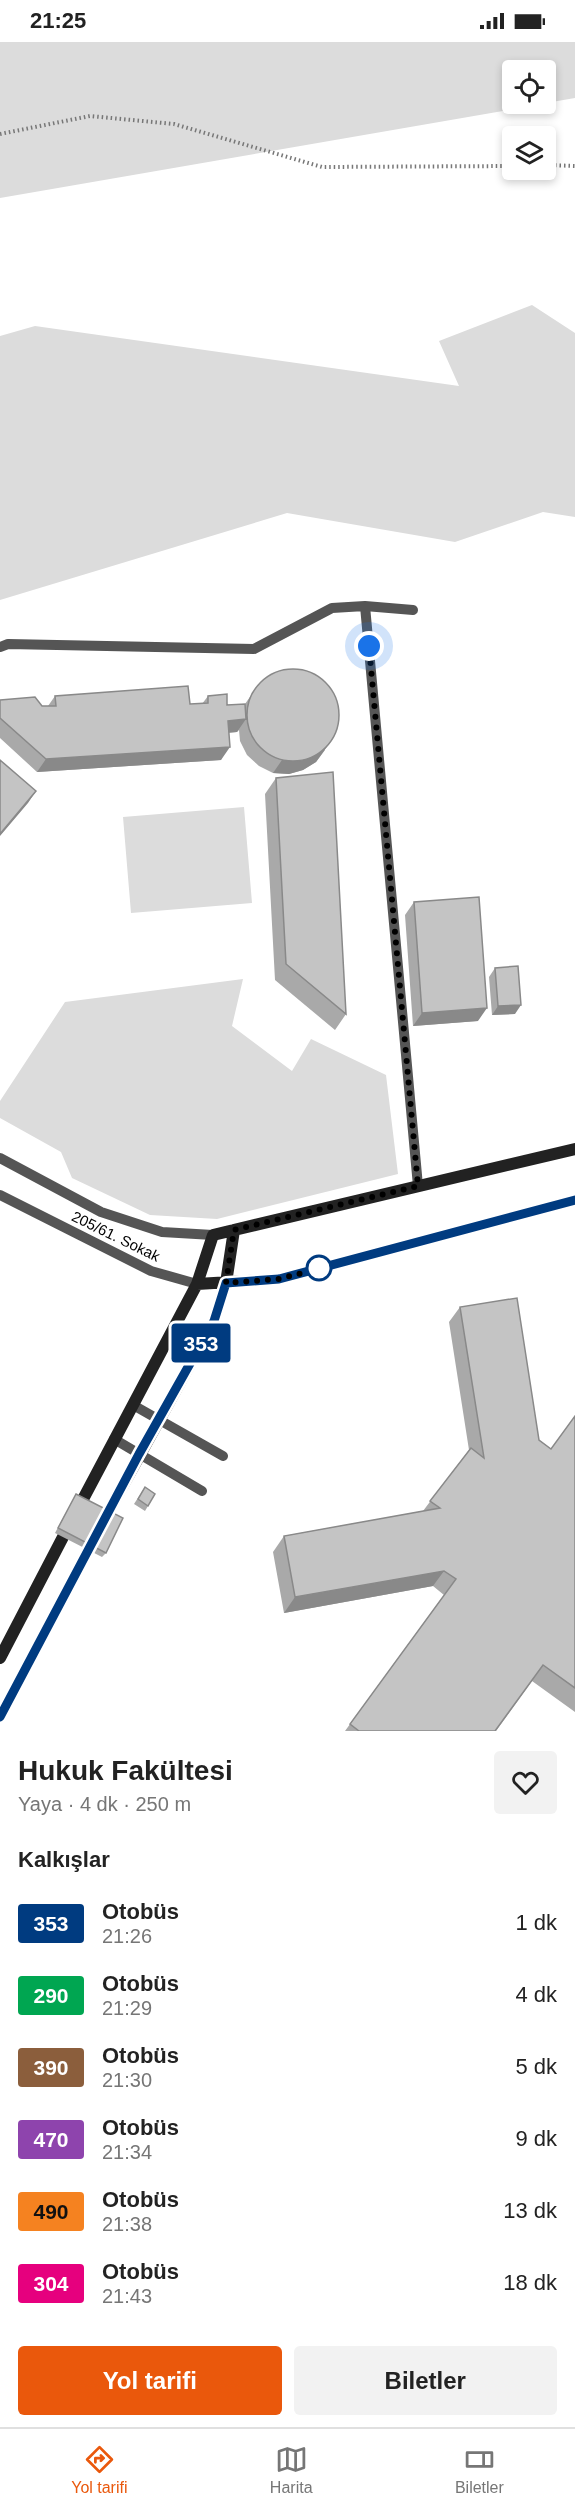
<!DOCTYPE html>
<html lang="tr">
<meta charset="utf-8">
<style>
:root{--surface:#fff;--page:#f2f2f2;--text:#222;--muted:#767676;--line:#e0e0e0;--accent:#ea580c}
body{margin:0;font-family:Helvetica,sans-serif;background:var(--page);color:var(--text);height:100vh;display:flex;flex-direction:column;font-size:22px;white-space:nowrap}
*{box-sizing:border-box;margin:0}
p{font-size:20px;color:var(--muted)}
.icon{flex:none;width:33px;height:33px;fill:none;stroke:currentColor;stroke-width:2;stroke-linecap:round;stroke-linejoin:round}
.map{position:relative;height:1689px;overflow:hidden}
.panel{display:flex;flex-direction:column;background:var(--surface);flex:1}
.panel>*{flex:none}
.badge{padding:0 12px;border-radius:4px;font-size:21px;line-height:39px}
.tools{position:absolute;left:502px;top:18px;display:grid;gap:12px}
.tools a{display:grid;place-items:center;width:54px;height:54px;border-radius:6px;background:var(--surface);box-shadow:0 3px 9px #0003;font-size:30px}
.you{position:absolute;width:30px;height:30px;margin:-15px;border:4px solid #fff;border-radius:50%;background:#1a73e8;box-shadow:0 0 0 9px #1a73e833}
.map>.badge{position:absolute;translate:-50% -50%;box-shadow:0 0 0 3px #fff}
h2{padding:0 18px;font-size:22px;line-height:54px}
.round{display:grid;place-items:center;flex:none;width:63px;height:63px;border-radius:6px;background:var(--page)}
.headline{display:flex;align-items:center;justify-content:space-between;height:102px;padding:0 18px}
h1{font-size:28px;font-weight:700;line-height:45px}
.cta{display:flex;gap:12px;margin-top:auto;padding:12px 18px}
.cta a{flex:1;height:69px;border-radius:6px;background:var(--accent);color:#fff;font-size:24px;font-weight:700;line-height:69px;text-align:center}
.cta a+a{background:var(--page);color:var(--text)}
ul{padding:0;list-style:none}
li{display:flex;align-items:center;gap:18px;height:72px;padding:0 18px}
li div{flex:1}
li b{display:block;font-size:22px}
li em{font-style:normal}
li .badge{min-width:66px;font-weight:700;text-align:center}
.status{display:flex;justify-content:space-between;align-items:center;height:42px;padding:0 30px;background:var(--surface);direction:ltr}
.status svg{height:16px;fill:currentColor}
.menu{display:flex;justify-content:space-around;align-items:center;height:84px;border-top:2px solid var(--line);background:var(--surface);font-size:16px;color:var(--muted)}
.menu a{display:grid;justify-items:center;gap:3px}
.menu .current{color:var(--accent)}
.map>svg:first-child{display:block}
</style>
<div class="status"><b>21:25</b><svg viewBox="0 0 49 12"><path d="M0 12V9h3v3zM5 12V6h3v6zM10 12V3h3v9zM15 12V0h3v12zM26 1h20v11H26zM47 4h2v5h-2z"/></svg></div>
<div class="map">
<svg width="575" height="1689" viewBox="0 0 575 1689">
<rect width="100%" height="100%" fill="#fff"/>
<path fill="#dcdcdc" d="M0,0H575V56L546,61V28H513V62H543L0,156Z
M532,263L575,291V475L543,470L455,500L287,471L0,558V294L35,284L459,344L439,299Z
M244,765L252,861L131,871L123,775Z
M243,937L232,984L292,1029L311,997L386,1033L398,1132L217,1177L150,1173L72,1136L61,1110L0,1076V1059L65,960Z"/>
<g fill="none" stroke-linecap="round" stroke-linejoin="round">
<path stroke="#777" stroke-width="4" stroke-dasharray="1.5 3" stroke-linecap="butt" d="M0,92L90,74L174,82L322,125L513,124
M546,123L575,124"/>
<path stroke="#555" stroke-width="10" d="M365,564L413,568
M0,605L8,602L254,607L332,566L365,564L418,1144
M0,1116L101,1170L162,1190L213,1193
M0,1153L151,1229L197,1242
M133,1363L223,1414
M114,1397L202,1449"/>
<path stroke="#222" stroke-width="12" d="M197,1242L279,1237L575,1158
M81,1461L197,1242L213,1193L575,1107
M106,1474L214,1279L226,1241L234,1188
M0,1616L63,1495
M0,1675L88,1508"/>
</g>
<path fill="#a9a9a9" d="M259,642L325,708L316,720L303,728L289,732L273,731L259,724L247,713L240,699L239,688L237,690L229,691L221,718L37,730L0,696V658L42,664H48L55,654L190,662H202L208,654L227,663L245,662Z
M276,736L346,972L335,988L275,938L265,752Z
M414,860L478,979L413,984L405,873Z
M495,926L515,972L492,973L489,935Z
M460,1265L539,1398L551,1407L575,1374V1670L532,1639L496,1689H345L444,1553L433,1544L284,1571L273,1510L284,1494L423,1469L469,1408L449,1280Z
M145,1445L155,1452L145,1469L134,1462Z
M76,1452L106,1511L102,1515L55,1491Z"/>
<path fill="#898989" d="M246,677L237,690L219,691L228,679Z
M334,695L316,720L303,728L289,732L273,731L282,718Z
M230,705L221,718L37,730L46,717Z
M36,749L28,761L0,794V792Z
M521,963L515,972L492,973L498,964Z
M487,966L478,979L413,984L422,971Z
M444,1529L433,1544L284,1571L295,1555Z"/>
<path fill="#c4c4c4" stroke="#898989" stroke-width="1.5" d="M247 673a46 46 0 1 1 92 0a46 46 0 1 1-92 0Z
M188,644L190,662L208,661V654L227,652V663L245,662L246,677L228,679L230,705L46,717L0,676V658L35,655L42,664H56L55,654Z
M0,718L36,749L0,792Z
M333,730L346,972L286,922L276,736Z
M479,855L487,966L422,971L414,860Z
M518,924L521,963L498,964L495,926Z
M517,1256L539,1398L551,1407L575,1374V1646L543,1623L495,1689H359L350,1682L456,1537L444,1529L295,1555L284,1494L440,1466L430,1459L471,1406L484,1416L460,1265Z
M145,1445L155,1452L148,1464L138,1457Z
M76,1452L123,1476L106,1511L58,1486Z"/>
<g fill="none" stroke-linecap="round" stroke-linejoin="round">
<g stroke="#fff" stroke-width="14">
<path id="line" d="M0,1675L139,1412L214,1279L226,1241L279,1237L575,1158"/>
</g>
<use href="#line" stroke="#003b80" stroke-width="9"/>
<path stroke="#000" stroke-width="6" stroke-dasharray="0 10.8" d="M319,1226L325,1225L279,1237L226,1241L234,1188L418,1144L369,604"/>
</g>
<circle fill="#fff" stroke="#003b80" stroke-width="3" cx="319" cy="1226" r="12"/>
<g text-anchor="middle" dominant-baseline="central" stroke-width="5" stroke-linejoin="round" paint-order="stroke">
<g font-size="15" fill="#000" stroke="#fff">
<text transform="translate(116 1194) rotate(26)">205/61. Sokak</text>
</g>
</g>
</svg>
<div class="tools">
<a><svg class="icon" aria-label="locate" viewBox="0 0 24 24"><circle cx="12" cy="12" r="6"/><path d="M12 2v4M12 18v4M2 12h4M18 12h4"/></svg></a>
<a><svg class="icon" aria-label="layers" viewBox="0 0 24 24"><path d="M12 4l9 5-9 5-9-5zM3 14l9 5 9-5"/></svg></a>
</div>
<div class="you" style="left:369px;top:604px"></div>
<b class="badge" style="left:201px;top:1301px;background:#003b80;color:#fff">353</b>
</div>
<section class="panel">
<div class="headline"><div><h1>Hukuk Fakültesi</h1><p>Yaya · 4 dk · 250 m</p></div><a class="round"><svg class="icon" aria-label="heart" viewBox="0 0 24 24"><path d="M12 20l-8-8c-3-5 5-10 8-4 3-6 11-1 8 4z"/></svg></a></div>
<h2>Kalkışlar</h2>
<ul>
<li><span class="badge" style="background:#003b80;color:#fff">353</span><div><b>Otobüs</b><p>21:26</p></div><em>1 dk</em></li>
<li><span class="badge" style="background:#00a651;color:#fff">290</span><div><b>Otobüs</b><p>21:29</p></div><em>4 dk</em></li>
<li><span class="badge" style="background:#8b5e3c;color:#fff">390</span><div><b>Otobüs</b><p>21:30</p></div><em>5 dk</em></li>
<li><span class="badge" style="background:#8e44ad;color:#fff">470</span><div><b>Otobüs</b><p>21:34</p></div><em>9 dk</em></li>
<li><span class="badge" style="background:#f58220;color:#111">490</span><div><b>Otobüs</b><p>21:38</p></div><em>13 dk</em></li>
<li><span class="badge" style="background:#e6007e;color:#fff">304</span><div><b>Otobüs</b><p>21:43</p></div><em>18 dk</em></li>
</ul>
<div class="cta"><a>Yol tarifi</a><a>Biletler</a></div>
</section>
<nav class="menu">
<a class="current"><svg class="icon" aria-label="directions" viewBox="0 0 24 24"><path d="M12 3l9 9-9 9-9-9zM9 14v-3h6M13 9l2 2-2 2"/></svg>Yol tarifi</a>
<a><svg class="icon" aria-label="map" viewBox="0 0 24 24"><path d="M3 6l6-2 6 2 6-2v14l-6 2-6-2-6 2zM9 4v14M15 6v14"/></svg>Harita</a>
<a><svg class="icon" aria-label="tickets" viewBox="0 0 24 24"><path d="M3 7h18v10H3zM15 7v10"/></svg>Biletler</a>
</nav>
